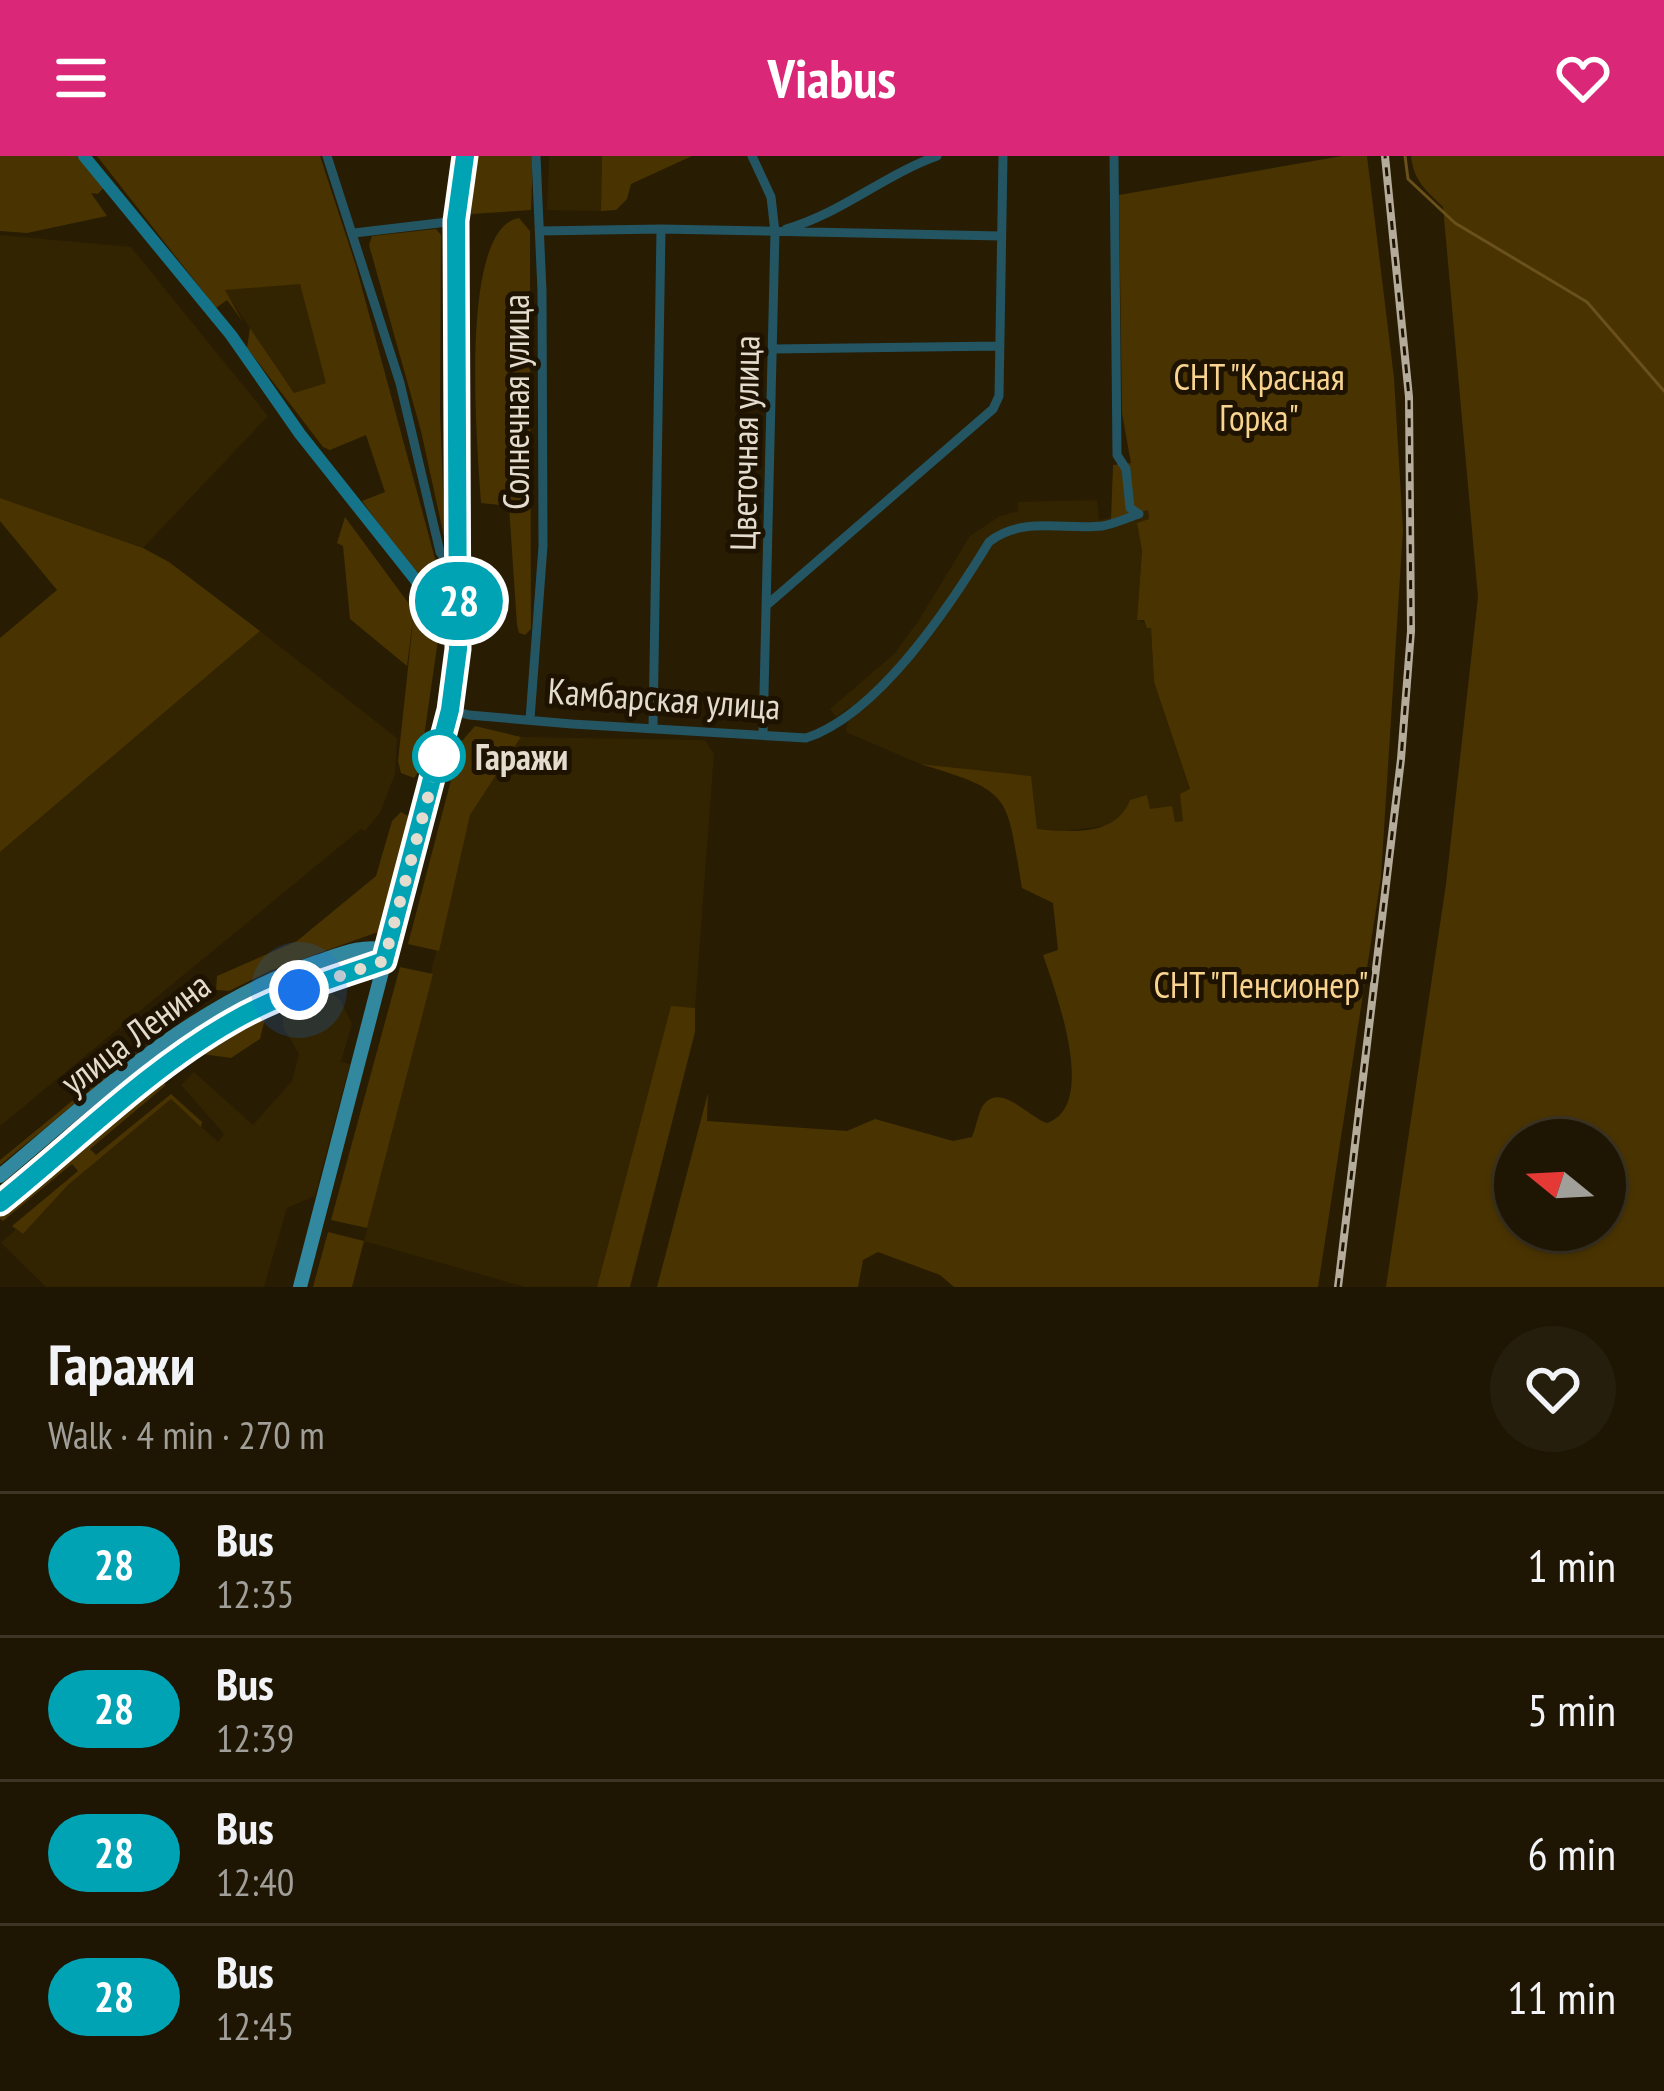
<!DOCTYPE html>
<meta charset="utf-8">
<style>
:root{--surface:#1e1502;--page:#261e0c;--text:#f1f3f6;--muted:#a19f99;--line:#3c3424;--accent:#db2777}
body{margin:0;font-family:"PT Sans Narrow",sans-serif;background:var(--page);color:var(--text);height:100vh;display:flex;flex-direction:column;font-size:45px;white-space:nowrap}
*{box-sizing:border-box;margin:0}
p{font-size:39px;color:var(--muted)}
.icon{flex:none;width:66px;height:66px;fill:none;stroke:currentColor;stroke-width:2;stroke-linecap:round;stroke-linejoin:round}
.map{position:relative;height:1131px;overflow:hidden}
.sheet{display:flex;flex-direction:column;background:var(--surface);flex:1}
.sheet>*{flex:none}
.badge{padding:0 24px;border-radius:39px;font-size:42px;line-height:78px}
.needle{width:78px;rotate:288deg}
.buttons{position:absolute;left:1494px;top:963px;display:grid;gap:24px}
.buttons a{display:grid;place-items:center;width:132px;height:132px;border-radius:50%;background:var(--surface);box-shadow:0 3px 9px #0004,0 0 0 3px var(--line);font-size:60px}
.you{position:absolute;width:60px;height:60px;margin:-30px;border:9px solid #fff;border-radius:50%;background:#1a73e8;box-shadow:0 0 0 18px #1a73e833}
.map>.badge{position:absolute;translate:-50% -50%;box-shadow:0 0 0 6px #fff}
.round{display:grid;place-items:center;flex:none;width:126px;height:126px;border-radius:63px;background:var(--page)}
.overview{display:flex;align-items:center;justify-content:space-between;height:204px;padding:0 48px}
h1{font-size:57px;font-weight:600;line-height:90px}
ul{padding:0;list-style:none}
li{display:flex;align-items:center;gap:36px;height:144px;padding:0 48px;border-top:3px solid var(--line)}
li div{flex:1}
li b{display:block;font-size:45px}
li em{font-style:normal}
li .badge{min-width:132px;font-weight:700;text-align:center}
header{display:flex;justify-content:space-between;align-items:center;height:156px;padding:0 48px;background:var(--accent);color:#fff;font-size:54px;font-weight:600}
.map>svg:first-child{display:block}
</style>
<header><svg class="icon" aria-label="menu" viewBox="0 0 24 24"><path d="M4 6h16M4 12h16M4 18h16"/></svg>Viabus<svg class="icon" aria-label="heart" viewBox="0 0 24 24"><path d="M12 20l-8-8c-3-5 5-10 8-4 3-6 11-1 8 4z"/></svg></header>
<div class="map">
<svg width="1664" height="1131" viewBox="0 0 1664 1131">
<rect width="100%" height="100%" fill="#281c03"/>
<path fill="#322301" d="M549,0H602L601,55L547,54Z
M0,79L131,91L268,260L143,392L0,342Z
M300,127L327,227L294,237L224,134Z
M1097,344L1099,364L1148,353L1149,363L1137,368L1142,395L1137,463L1151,471L1154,526L1190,634L1183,665L1175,666L1150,654L1147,640L1113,669L1065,675L1036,673L1030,620L920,608L846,576L850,551L836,561L830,553L894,498L919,464L970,380L1000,360L1018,355V346Z
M260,475L397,582L395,618L380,657L365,675L361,673L0,970V696Z
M521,581L705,584L714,598L695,852L671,851L597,1131H525L364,1085L470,659Z
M332,837L340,844L352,868L341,906L350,908L315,1040L287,1052L264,1131H46L1,1087L16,1073L23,1078L68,1029L171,943L218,986L224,978L181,929L194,916L253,969L292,925L299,898L283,871V860Z"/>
<path fill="#493300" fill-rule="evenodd" d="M0,0H81L104,31L98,38L91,37L107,60L27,77L0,75Z
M97,0H320L356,110L437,410L434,432L424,429L362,345L385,336L366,279L330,294L323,291L247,192L250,172L294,237L326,227L300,128L225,134L243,166L227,144L216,152Z
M477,0H533L531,54L471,58Z
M602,0H692L631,28L627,43L616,54L601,55Z
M1342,0H1367L1394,222L1403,374L1381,721L1318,1131H954L940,1119L878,1096L863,1104L858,1131H657L708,937L707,965L847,975L875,963L953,985L972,981C976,972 977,962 981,953C997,922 1028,961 1047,967C1099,950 1055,834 1043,799L1058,794L1053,747L1022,732C1006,639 1014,636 920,608L1031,620L1037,673C1071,676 1116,681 1130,644L1147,639L1150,653L1172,650L1175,666L1183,665L1180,638L1190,633L1154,526L1151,472H1147L1144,464H1137L1142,395L1137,367L1149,363L1148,354L1111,364L1113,309L1131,307L1122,257L1119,39Z
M1411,0H1664V1131H1386L1446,728L1478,441L1443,51C1426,34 1414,26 1411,0ZM1515,984H1605V1074H1515Z
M519,62L530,75L531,473L525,479L519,477L517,469L509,350L481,347C478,296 457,73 519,62Z
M436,73L441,79L440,255L445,385L421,275L369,89L372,80Z
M0,342L143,392L169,406L260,475L0,696V482L57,434L0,365Z
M345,361L412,452L419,441L425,443L438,467L439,477L419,615L414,622L401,617L398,605L414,456L407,510L350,463L343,390L337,387Z
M475,570L521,581L470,659L439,795L408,788L461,586Z
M401,656L410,661L411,671L386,763L378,776L272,814L229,835L216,834L217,820L297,785L376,720L392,665Z
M341,805L346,808L343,813L265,840L213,868L0,1040V1029L201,867L287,823Z
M400,811L433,818L367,1072L331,1064Z
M199,841L203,842V848L180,862L0,1009V1004Z
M671,850L695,852V876L630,1131H597Z
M267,854L260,883L231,902L195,897Z
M161,925L166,929L90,993L96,999L171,938L202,966L201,971L171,943L68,1029L23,1078L12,1070L78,1015L72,1008L3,1065L0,1063V1057Z
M328,1076L364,1085L352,1131H313Z"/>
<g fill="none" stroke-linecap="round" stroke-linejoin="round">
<path stroke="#6a511b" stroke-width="3" d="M1405,0L1408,23L1455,67L1587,146L1664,235"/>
<path stroke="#235563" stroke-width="9" d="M327,0L400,227L440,396L458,423
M752,0L771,41L775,76L763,579
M786,73C840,58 884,19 937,0
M540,75L661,73L1001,80
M354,77L456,65
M773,193L1000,190
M768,448L993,253L999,240L1003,0
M450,554L469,559L572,568L806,582C879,558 950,450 989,386C1021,360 1063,374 1102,370C1114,368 1127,362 1139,358L1130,352L1126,313L1117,299L1114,0
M530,563L543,390L542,135L536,0
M653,572L661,73"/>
<path stroke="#157489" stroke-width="12" d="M84,0L231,179L300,278L415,423L457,492"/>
<path stroke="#32899f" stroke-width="14" d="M0,1020C99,937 193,848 317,806C341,798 362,788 387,794
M0,1048L217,874L285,839L384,805
M300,1131L450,554C473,370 439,183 465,0"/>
<g stroke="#b4ab9a" stroke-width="8">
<path id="rail" d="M1338,1131L1401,603L1411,475L1409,241L1385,0"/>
</g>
<use href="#rail" stroke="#1e1300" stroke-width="3" stroke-dasharray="9" stroke-linecap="butt"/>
</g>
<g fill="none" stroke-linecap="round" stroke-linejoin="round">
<g stroke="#fff" stroke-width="27">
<path id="line" d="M0,1047C75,987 147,914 231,866C279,838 332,823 384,805L450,554L458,493L456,65L465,0"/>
</g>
<use href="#line" stroke="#00a3b4" stroke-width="18"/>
<path stroke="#e4dcce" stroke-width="12" stroke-dasharray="0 21.6" d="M299,834L384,805L439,600"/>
</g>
<circle fill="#fff" stroke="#00a3b4" stroke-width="6" cx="439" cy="600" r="24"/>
<g text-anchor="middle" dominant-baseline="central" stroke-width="10" stroke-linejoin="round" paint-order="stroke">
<g font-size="36" fill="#f8d490" stroke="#1e1300">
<text x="1259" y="220">СНТ "Красная<tspan x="1259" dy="41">Горка"</tspan></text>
<text x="1261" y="828">СНТ "Пенсионер"</text>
</g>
<g font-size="36" fill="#e4dcce" stroke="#1e1300">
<text transform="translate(515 246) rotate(-90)">Солнечная улица</text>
<text transform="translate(744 287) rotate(-89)">Цветочная улица</text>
<text transform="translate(664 542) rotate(4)">Камбарская улица</text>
<text transform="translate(135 877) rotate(-37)">улица Ленина</text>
</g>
<g font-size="36" font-weight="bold" fill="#e4dcce" stroke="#1e1300" text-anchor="start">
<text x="475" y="600">Гаражи</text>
</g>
</g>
</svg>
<div class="buttons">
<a><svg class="needle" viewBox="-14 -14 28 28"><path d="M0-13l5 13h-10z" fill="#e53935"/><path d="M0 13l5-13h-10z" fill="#a19f99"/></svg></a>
</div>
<div class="you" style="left:299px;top:834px"></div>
<b class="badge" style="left:459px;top:445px;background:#00a3b4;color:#fff">28</b>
</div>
<section class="sheet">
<div class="overview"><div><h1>Гаражи</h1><p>Walk · 4 min · 270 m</p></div><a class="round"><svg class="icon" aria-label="heart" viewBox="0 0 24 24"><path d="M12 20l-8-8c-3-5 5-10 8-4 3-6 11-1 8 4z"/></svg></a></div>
<ul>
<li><span class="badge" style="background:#00a3b4;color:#fff">28</span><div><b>Bus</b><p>12:35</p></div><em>1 min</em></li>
<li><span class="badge" style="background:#00a3b4;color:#fff">28</span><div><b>Bus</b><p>12:39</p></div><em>5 min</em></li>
<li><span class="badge" style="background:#00a3b4;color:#fff">28</span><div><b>Bus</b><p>12:40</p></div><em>6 min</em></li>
<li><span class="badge" style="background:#00a3b4;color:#fff">28</span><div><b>Bus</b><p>12:45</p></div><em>11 min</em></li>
</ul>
</section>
